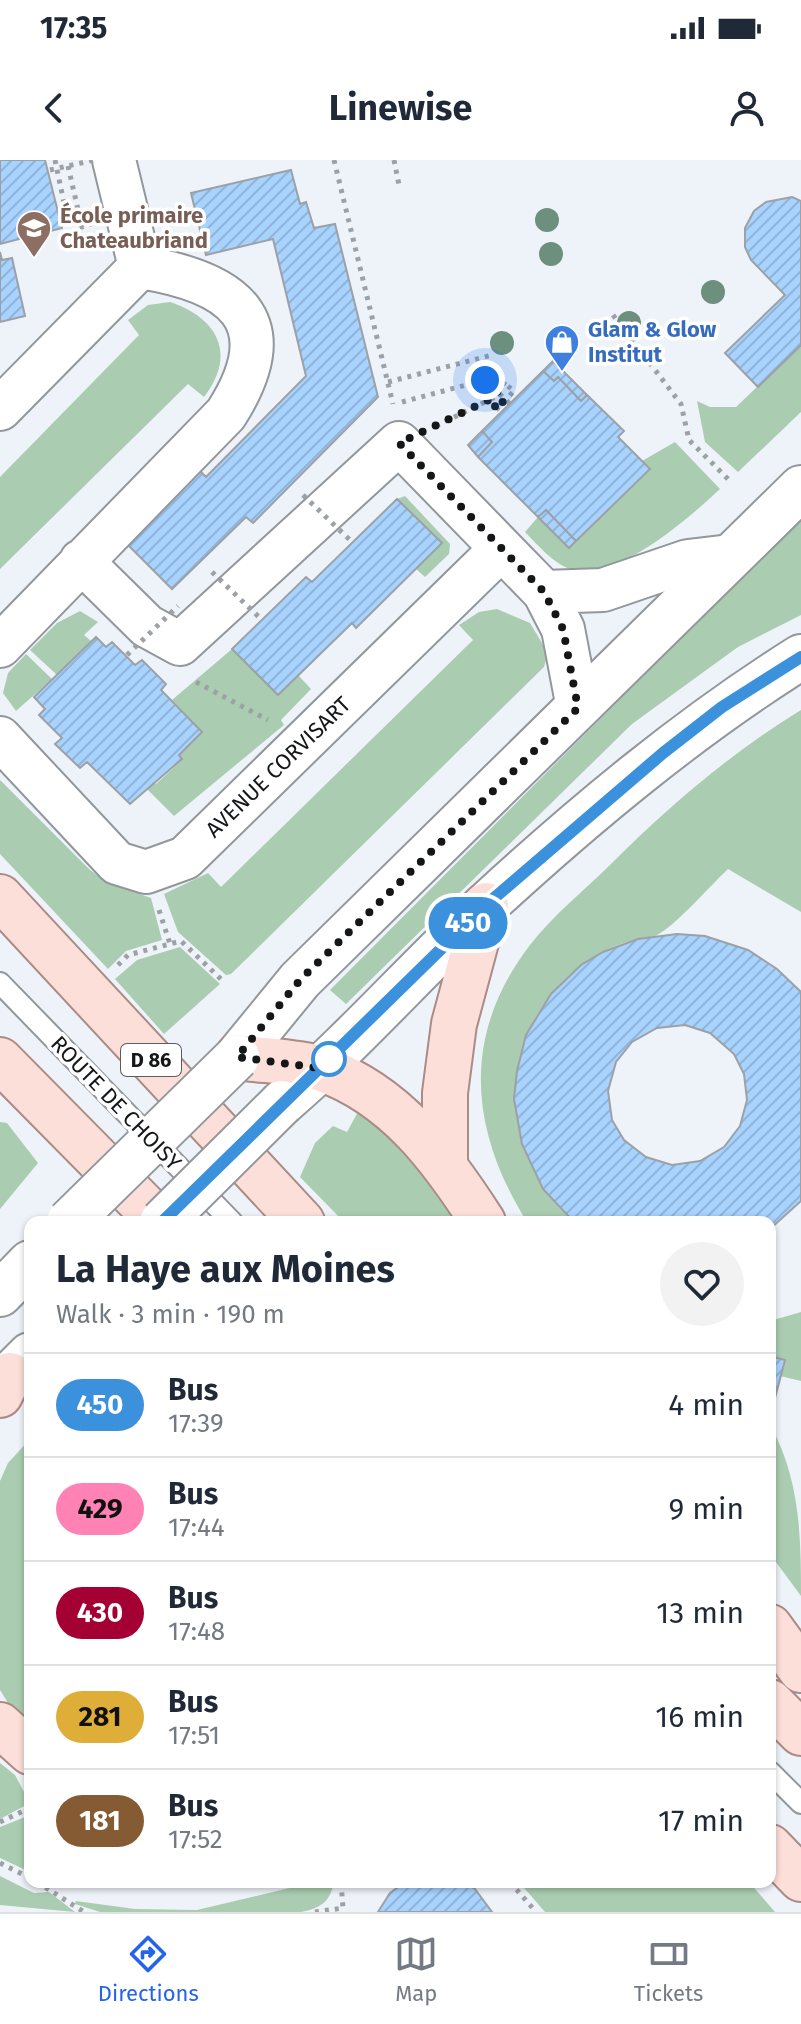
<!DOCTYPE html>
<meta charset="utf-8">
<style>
:root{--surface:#fff;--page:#f2f2f3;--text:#1f2937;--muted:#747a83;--line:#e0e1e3;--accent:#2563eb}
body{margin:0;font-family:"Fira Sans",sans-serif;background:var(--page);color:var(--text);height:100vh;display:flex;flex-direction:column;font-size:30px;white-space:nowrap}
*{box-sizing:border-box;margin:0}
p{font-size:26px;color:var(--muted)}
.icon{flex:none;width:44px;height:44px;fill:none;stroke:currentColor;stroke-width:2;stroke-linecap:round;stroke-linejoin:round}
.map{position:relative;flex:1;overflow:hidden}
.details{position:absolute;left:24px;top:1056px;width:752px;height:672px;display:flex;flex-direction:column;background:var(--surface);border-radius:16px;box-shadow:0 2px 6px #0004}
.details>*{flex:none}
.badge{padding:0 16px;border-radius:26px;font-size:28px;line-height:52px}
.you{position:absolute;width:40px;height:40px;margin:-20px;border:6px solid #fff;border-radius:50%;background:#1a73e8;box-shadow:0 0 0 12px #1a73e833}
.map>.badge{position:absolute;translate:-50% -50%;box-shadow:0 0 0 4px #fff}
.round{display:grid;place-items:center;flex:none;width:84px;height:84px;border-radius:42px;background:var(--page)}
.summary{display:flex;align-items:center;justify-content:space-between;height:136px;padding:0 32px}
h1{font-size:38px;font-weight:700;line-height:60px}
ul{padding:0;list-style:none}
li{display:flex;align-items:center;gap:24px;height:104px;padding:0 32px;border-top:2px solid var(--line)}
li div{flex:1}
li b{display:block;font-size:30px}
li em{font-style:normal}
li .badge{min-width:88px;font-weight:700;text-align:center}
.status{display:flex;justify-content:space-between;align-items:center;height:56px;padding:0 40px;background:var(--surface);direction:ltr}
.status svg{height:22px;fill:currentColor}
header{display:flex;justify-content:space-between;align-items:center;height:104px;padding:0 32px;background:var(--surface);font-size:36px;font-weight:700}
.menu{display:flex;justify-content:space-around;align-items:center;height:112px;border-top:2px solid var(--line);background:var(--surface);font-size:22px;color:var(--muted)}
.menu a{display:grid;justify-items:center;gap:4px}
.menu .selected{color:var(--accent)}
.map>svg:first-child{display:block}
</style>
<div class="status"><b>17:35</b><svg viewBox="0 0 49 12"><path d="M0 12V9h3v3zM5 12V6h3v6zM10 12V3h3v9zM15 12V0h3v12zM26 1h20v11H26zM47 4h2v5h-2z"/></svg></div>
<header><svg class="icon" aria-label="back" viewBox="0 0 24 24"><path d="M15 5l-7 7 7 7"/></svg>Linewise<svg class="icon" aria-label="person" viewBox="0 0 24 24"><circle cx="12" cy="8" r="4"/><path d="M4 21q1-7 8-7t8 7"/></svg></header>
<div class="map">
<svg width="801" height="1752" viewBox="0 0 801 1752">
<defs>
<pattern id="building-hatch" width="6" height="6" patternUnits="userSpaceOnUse" patternTransform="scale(2)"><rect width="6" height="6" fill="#a8d3fe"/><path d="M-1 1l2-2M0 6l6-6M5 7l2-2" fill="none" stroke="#90b4d9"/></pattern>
</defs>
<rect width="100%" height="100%" fill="#eef3f9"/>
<path fill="#aaccb0" d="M170,142C218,158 237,194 204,237L188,224L0,409V317L139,175L128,160L148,145Z
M801,185V252L738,312L705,282L697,241L710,247H736Z
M675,282L720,329C690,357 618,421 573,410C553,404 539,386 525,372L538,357L569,388L650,310L642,301Z
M405,336L450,384L449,394L425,417L416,409L442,383L397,339Z
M801,357V455L738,487L632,564L346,844L330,830Z
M497,449L530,463L548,493L544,507L231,814L226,815L178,772L164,734L208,713L221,727L473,480L459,465L479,452Z
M80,451L98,462L84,475L91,481L57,515L30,490L57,463Z
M232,489L278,534L298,515L311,529L281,560L284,565L174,656L146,628L153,622L156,624L182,600L179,595L202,572L172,540Z
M26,494L52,519L16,551L3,533L8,513Z
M801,550V752L728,709C712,724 674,767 657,775C652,778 644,777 639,779C618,783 595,794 579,807C495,874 496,992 574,1062H527C469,969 461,875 530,785C554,754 585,730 612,703C670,645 731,593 801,550Z
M0,620L89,709L106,722L151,738L162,780L126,791L108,809L0,694Z
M180,787L220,824L164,874L115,819L137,800Z
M360,948L396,980L456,1062H344L300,1017L315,983L333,966L347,972Z
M0,962L7,963L38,1003L0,1049Z
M801,1152V1221L780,1216L785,1200L770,1196V1161Z
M770,1265C800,1318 801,1376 801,1436L770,1394Z
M30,1279V1563L13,1551L0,1530V1321L8,1303Z
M0,1603L15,1615L30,1643L0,1659Z
M30,1655V1712L0,1698V1667Z
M0,1716L34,1733L49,1732L75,1752L0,1745Z
M315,1722H334C330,1742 321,1748 301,1752H100L75,1744L76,1741L135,1749L197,1750Z
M519,1722H749L775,1752H545Z"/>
<path fill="url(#building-hatch)" stroke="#9ca1a6" stroke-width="2" fill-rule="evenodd" d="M0,0H45L62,68L0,84Z
M291,10L300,44L306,42L314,68L335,64L378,237L253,363L246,357L172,429L126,383L200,311L206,317L306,216L273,79L206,95L191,33Z
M792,37L801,41V185L758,227L725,193L785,135L751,100L745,87V68L754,51L766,42Z
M0,92L2,100L12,98L25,156L0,162Z
M553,201L587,235L581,241L558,217L554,221L543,211Z
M543,211L554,221L558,217L581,241L587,235L624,271L618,277L650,309L576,381L546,350L538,357L478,297L492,282L482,271Z
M482,271L492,282L478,297L468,285Z
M397,339L442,383L356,468L352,463L278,535L232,489L306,417L312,422Z
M546,350L576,381L569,388L538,357Z
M96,477L106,487L112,482L135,505L142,500L166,524L161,530L202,572L179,595L182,599L130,644L87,602L80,608L55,584L62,578L39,555L45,549L34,537Z
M677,774L705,776L748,790L777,809L801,832V1041L770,1069V1062H574L543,1029L522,984L514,939L517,911L526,875L551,834L581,805L603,792L638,779ZM685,865L710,873L734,894L744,914L747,940L740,966L724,987L700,1001L672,1005L646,997L624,980L612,960L608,931L616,902L632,882L657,868Z
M770,1196L785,1200L770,1257Z
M405,1722H463L475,1729L492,1752H378L390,1733Z"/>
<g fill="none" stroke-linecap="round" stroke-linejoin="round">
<g stroke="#92979c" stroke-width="24">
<path id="lane" d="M0,823L232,1062
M770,1612L801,1643"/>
</g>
<g stroke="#92979c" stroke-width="46">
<path id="street" d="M114,0L140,107
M0,249L140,107
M81,401L147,466L180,484L399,283L544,432L563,469L578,548
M544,432L603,430L688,401L730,396
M0,486L226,254C286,160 234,122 140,107
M0,578L117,703L146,712L185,698L501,389"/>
</g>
<g stroke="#92979c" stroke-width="48">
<path id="secondary" d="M237,897L300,820L801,328
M282,943C354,881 417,809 487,744C585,654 688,568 801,497
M0,1134L30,1103
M0,1225L30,1195"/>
</g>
<g stroke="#aa8b86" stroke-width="48">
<path id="primary" d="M0,737L302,1062
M237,897C264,901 296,901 322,909C396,935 442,998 483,1062
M0,900L160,1062
M445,1003V933L454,864L486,745
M0,1235L10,1215
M770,1467L801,1510
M770,1542L801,1573
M0,1565L30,1592
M770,1687L801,1719"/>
</g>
<path stroke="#9da1a6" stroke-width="5" stroke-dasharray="4 6" stroke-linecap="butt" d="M55,0L68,62
M334,0L393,244
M394,0L399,25
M68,6L82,67L91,64
M613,155L681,244L689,280L728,319
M388,222L492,195
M402,242L485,220
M496,250L514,231L504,223
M436,266L493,238L508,218
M196,522L268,560
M159,750L170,784
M118,805L128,795L181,781L223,821
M0,1662L30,1648
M0,1703L30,1718
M37,1722L84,1752
M510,1722L536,1752
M315,1752L343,1748L341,1722"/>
<use href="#lane" stroke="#fff" stroke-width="20"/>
<use href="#street" stroke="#fff" stroke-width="42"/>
<use href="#secondary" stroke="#fff" stroke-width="44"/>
<use href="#primary" stroke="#fddfda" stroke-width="44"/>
<g stroke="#92979c" stroke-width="48" stroke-linecap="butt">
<path id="secondary-bridge" d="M69,1062L237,897
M162,1062L282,943"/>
</g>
<path stroke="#9da1a6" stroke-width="5" stroke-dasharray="4 6" stroke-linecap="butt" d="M50,10L94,0
M485,220L510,244
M303,335L352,382
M212,412L262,460
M127,495L178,446"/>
<use href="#secondary-bridge" stroke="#fff" stroke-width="44"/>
</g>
<g fill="#6d8f7e">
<circle cx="547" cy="60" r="12"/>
<circle cx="551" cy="94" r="12"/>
<circle cx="713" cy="132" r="12"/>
<circle cx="629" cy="163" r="12"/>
<circle cx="502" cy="183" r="12"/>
</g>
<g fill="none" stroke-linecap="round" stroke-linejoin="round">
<g stroke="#fff" stroke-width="18">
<path id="line" d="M162,1062L486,745L663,593L722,547L801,497"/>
</g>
<use href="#line" stroke="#3c91dc" stroke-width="12"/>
<path stroke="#141618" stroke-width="8" stroke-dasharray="0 14.4" d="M329,899L338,891L319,908L237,897L300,820L578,548L563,469L544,432L399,283L493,238L496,250L505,239L485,220"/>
</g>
<defs>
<g id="school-pin" transform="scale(1.8)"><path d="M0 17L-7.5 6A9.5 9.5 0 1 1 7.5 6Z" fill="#8d6e63" stroke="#fff"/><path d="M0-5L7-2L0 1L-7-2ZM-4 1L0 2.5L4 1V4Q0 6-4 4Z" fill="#fff"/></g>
<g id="shop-pin" transform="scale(1.8)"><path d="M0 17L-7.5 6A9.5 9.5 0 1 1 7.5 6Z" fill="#3f7fe0" stroke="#fff"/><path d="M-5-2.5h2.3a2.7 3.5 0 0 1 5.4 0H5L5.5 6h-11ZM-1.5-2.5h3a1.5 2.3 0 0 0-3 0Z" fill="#fff"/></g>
</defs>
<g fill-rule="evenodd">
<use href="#school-pin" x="34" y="68"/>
<use href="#shop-pin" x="562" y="182"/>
</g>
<circle fill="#fff" stroke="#3c91dc" stroke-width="4" cx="329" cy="899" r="16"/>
<g text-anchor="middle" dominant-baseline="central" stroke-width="7" stroke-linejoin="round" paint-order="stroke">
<rect fill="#fff" stroke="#5a5c5d" stroke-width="2" x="121" y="884" width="60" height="32" rx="6"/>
<g font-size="20" font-weight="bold" fill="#141618">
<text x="151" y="900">D 86</text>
</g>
<g font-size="22" font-weight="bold" fill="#785e54" stroke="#fff" text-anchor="start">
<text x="60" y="55">École primaire<tspan x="60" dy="25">Chateaubriand</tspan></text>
</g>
<g font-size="22" font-weight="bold" fill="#366cbe" stroke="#fff" text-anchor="start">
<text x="588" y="169">Glam &amp; Glow<tspan x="588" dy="25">Institut</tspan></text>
</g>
<g font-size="22" fill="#141618" stroke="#fff">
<text transform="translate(278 607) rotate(-44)">AVENUE CORVISART</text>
<text transform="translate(116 943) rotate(46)">ROUTE DE CHOISY</text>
</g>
</g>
</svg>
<div class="you" style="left:485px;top:220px"></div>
<b class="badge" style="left:468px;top:763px;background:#3c91dc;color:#fff">450</b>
<section class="details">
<div class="summary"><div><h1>La Haye aux Moines</h1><p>Walk · 3 min · 190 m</p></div><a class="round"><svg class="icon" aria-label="heart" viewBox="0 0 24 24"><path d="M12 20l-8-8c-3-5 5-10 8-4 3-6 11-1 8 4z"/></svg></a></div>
<ul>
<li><span class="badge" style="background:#3c91dc;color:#fff">450</span><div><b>Bus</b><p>17:39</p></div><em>4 min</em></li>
<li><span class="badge" style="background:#ff82b4;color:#111">429</span><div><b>Bus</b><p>17:44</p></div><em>9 min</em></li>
<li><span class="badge" style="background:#a50034;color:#fff">430</span><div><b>Bus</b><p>17:48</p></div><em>13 min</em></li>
<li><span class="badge" style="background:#dfae39;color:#111">281</span><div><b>Bus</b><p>17:51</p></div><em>16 min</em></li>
<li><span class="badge" style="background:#845b32;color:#fff">181</span><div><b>Bus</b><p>17:52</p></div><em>17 min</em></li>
</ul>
</section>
</div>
<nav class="menu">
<a class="selected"><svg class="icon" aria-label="directions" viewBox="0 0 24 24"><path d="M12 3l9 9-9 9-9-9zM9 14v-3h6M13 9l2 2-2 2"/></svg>Directions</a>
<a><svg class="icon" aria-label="map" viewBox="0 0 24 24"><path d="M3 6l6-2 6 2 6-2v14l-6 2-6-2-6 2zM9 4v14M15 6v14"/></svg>Map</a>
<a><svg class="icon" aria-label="tickets" viewBox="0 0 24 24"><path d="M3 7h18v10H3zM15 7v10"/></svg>Tickets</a>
</nav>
